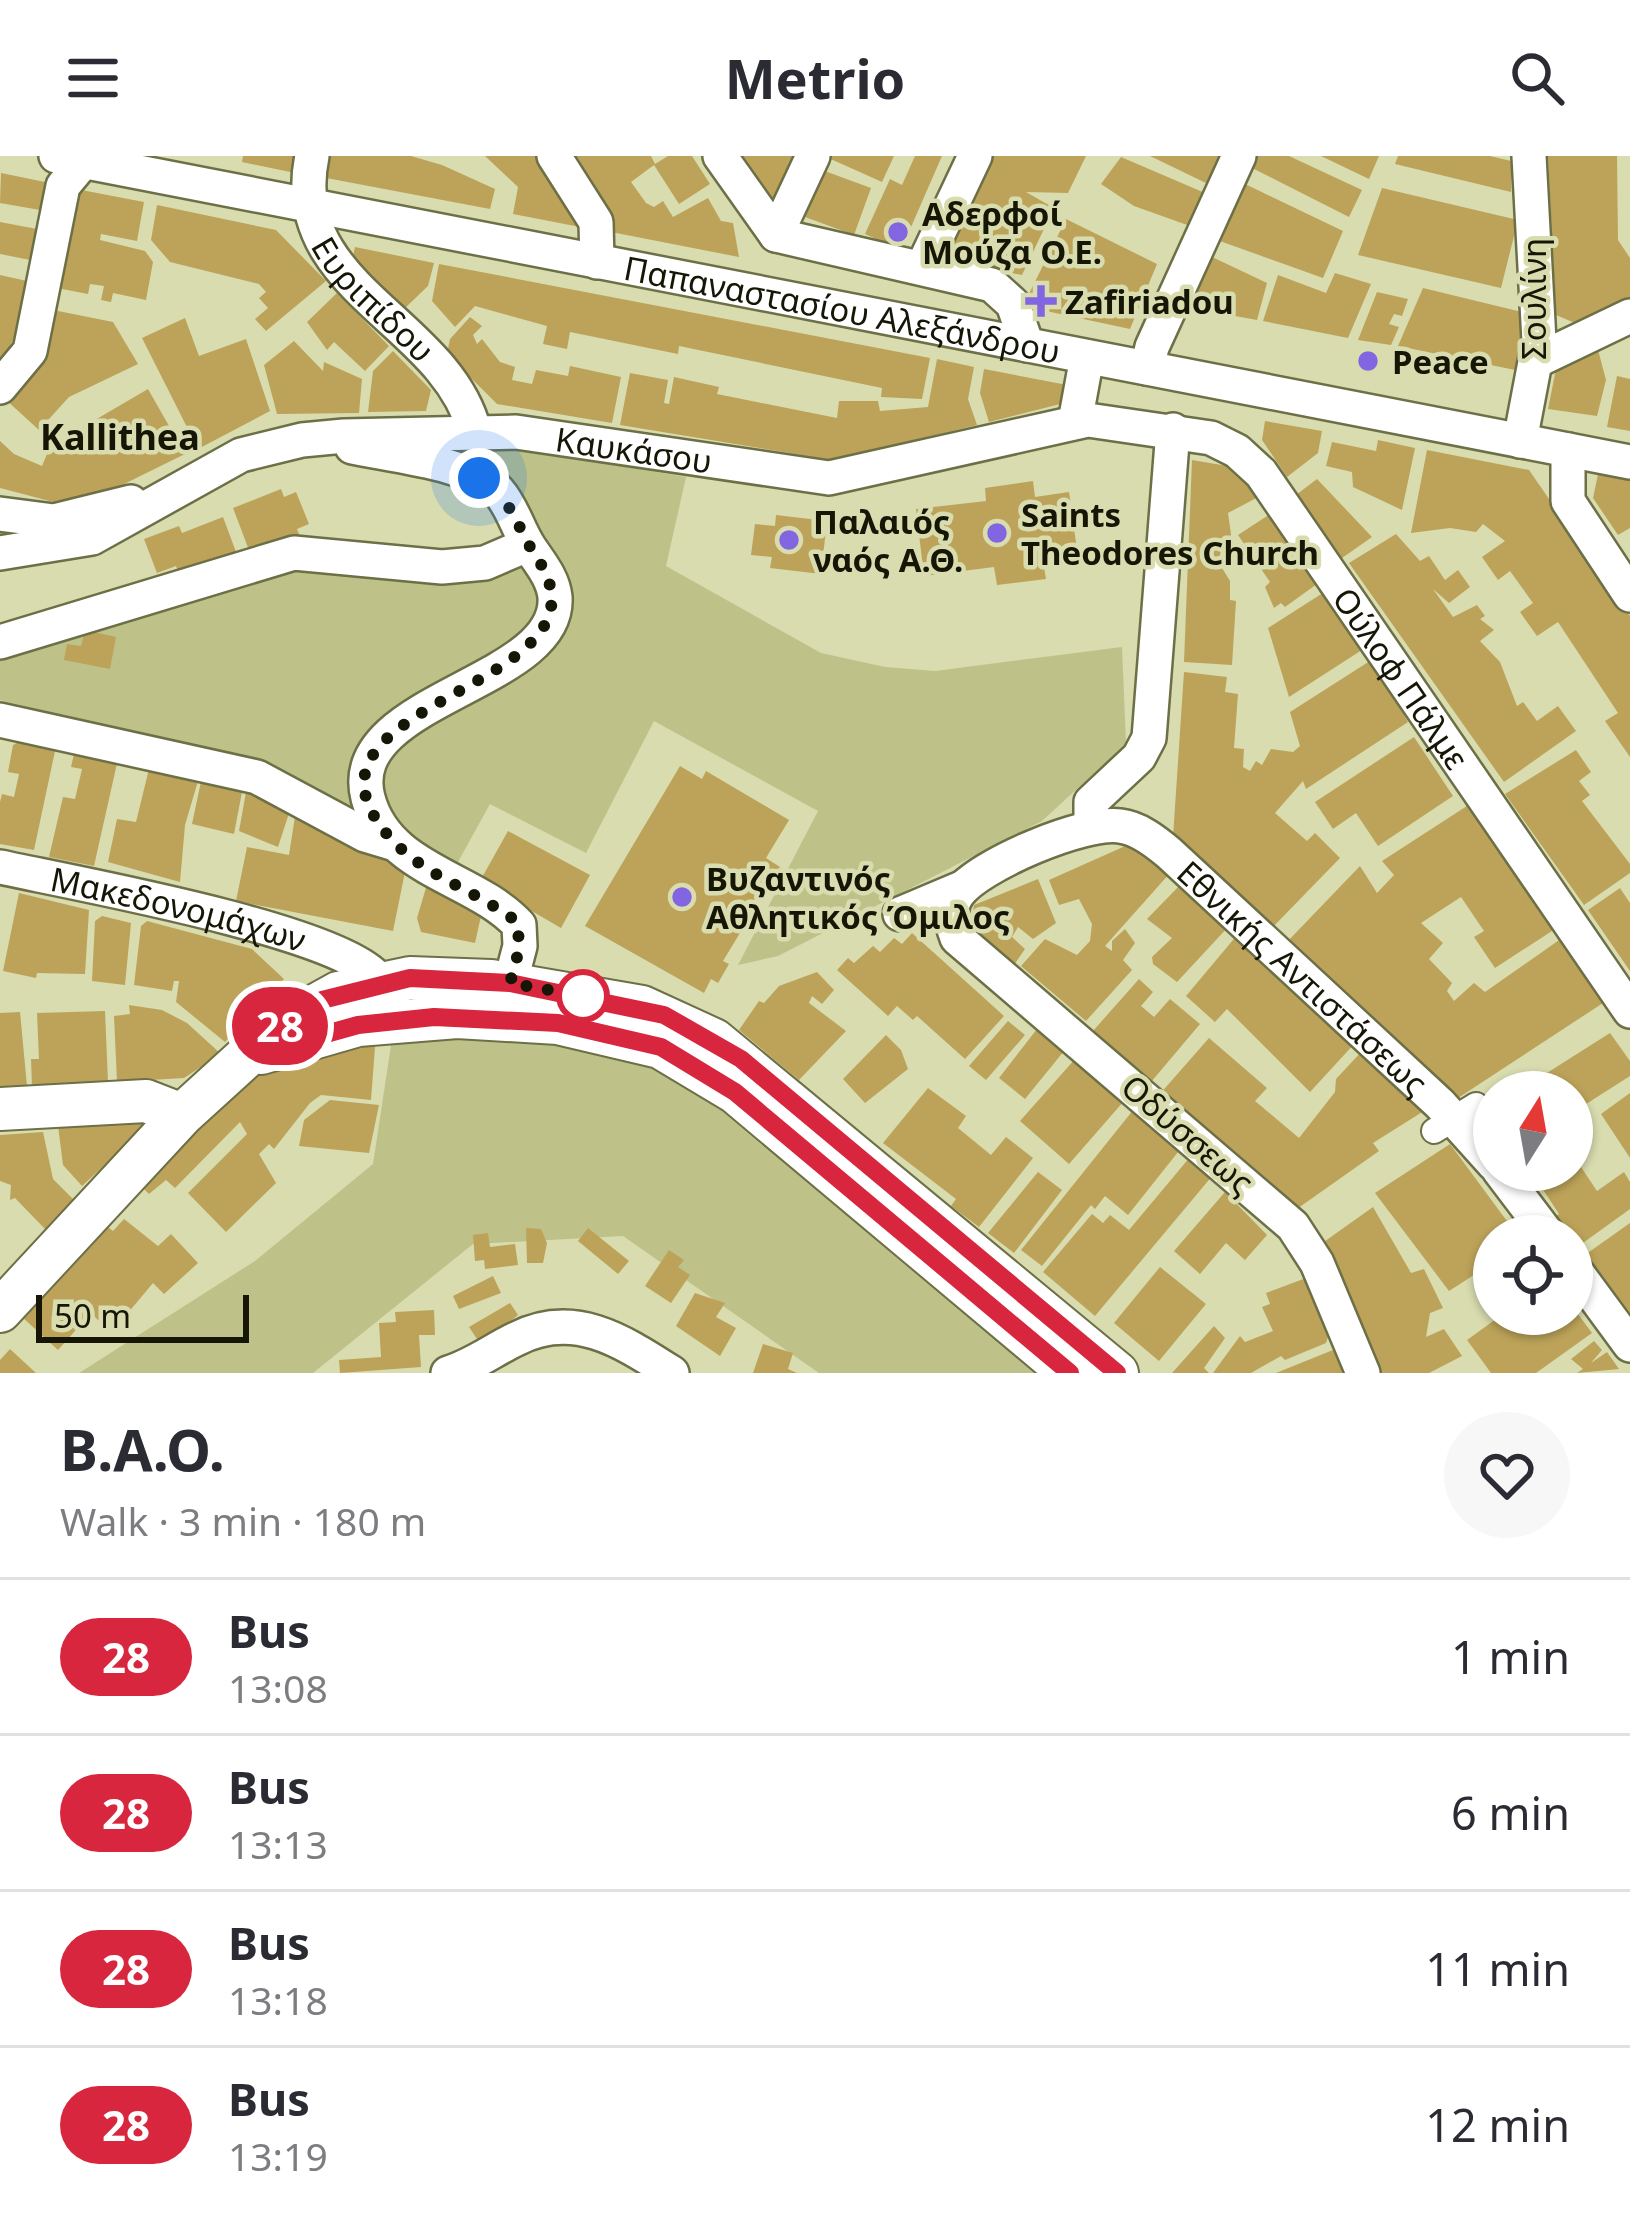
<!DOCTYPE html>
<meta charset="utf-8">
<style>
:root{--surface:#fff;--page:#f7f7f7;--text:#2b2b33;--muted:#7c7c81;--line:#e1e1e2}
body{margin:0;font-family:"Noto Sans",sans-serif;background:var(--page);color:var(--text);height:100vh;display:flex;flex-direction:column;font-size:45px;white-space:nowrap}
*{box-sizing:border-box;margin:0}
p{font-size:39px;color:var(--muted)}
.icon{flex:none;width:66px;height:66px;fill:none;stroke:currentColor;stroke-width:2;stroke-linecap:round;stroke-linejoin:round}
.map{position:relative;height:1217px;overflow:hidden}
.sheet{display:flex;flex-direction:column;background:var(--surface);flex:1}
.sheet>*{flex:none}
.badge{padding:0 24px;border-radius:39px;font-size:42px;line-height:78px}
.needle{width:78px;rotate:11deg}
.controls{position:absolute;left:1473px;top:915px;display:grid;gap:24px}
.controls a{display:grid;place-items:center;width:120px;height:120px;border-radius:50%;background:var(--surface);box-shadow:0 3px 9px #0004;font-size:60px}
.scale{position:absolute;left:36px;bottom:30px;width:213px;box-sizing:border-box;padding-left:12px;border:6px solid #161606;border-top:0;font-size:33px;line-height:42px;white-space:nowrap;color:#161606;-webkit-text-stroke:9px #d9dcaf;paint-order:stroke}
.you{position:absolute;width:60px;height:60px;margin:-30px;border:9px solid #fff;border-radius:50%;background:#1a73e8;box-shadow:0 0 0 18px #1a73e833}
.map>.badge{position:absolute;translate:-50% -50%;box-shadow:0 0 0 6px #fff}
.round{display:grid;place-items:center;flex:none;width:126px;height:126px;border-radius:63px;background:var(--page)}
.headline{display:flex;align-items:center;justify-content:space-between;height:204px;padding:0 60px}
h1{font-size:57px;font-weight:700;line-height:90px}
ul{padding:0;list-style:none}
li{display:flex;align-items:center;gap:36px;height:156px;padding:0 60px;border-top:3px solid var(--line)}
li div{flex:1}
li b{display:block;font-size:45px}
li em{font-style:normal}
li .badge{min-width:132px;font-weight:700;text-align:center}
header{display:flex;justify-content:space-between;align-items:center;height:156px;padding:0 60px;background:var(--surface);font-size:54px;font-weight:700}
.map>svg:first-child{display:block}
</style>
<header><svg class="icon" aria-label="menu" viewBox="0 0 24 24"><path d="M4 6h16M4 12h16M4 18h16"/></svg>Metrio<svg class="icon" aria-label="search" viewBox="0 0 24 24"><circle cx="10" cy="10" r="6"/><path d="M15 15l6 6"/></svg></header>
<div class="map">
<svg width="1630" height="1217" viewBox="0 0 1630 1217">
<rect width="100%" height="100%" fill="#d9dcaf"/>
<path fill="#bec288" d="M507,291L686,321L666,410L821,497L885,511L935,515L1122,491L1126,588L1042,665L778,800L738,809L818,655L654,565L586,697L490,648L453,715L218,598L0,544V494L270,412L417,420L534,386L463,292Z
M393,876C507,878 573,875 680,920L1048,1217H819L623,1080L473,1088L313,1217H79L255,1105L373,1008Z"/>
<path fill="#bca359" d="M243,0H303L300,18L242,6Z
M325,0H411L442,9L495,33L490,53L321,21Z
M485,0H541L580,71L513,58L518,31Z
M561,0H651L655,8L668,0H692L710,28L679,48L654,9L631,26L646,47L654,51L663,45L673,61L708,42L721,65L733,67L739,101L611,76Z
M727,0H799L779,43L761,40Z
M824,0H894L882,26Z
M915,0H942L901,94L865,78L890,23L902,29Z
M994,0H1086L1068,37L1026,36L1054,52L1022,119L946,104Z
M1150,0H1221L1208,28Z
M1255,0H1289L1362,34L1349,61L1250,11Z
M1321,0H1379L1369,23Z
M1398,0H1490L1511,5V36L1395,8Z
M1548,0H1617L1618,84L1630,102V143L1582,170L1556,159Z
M1121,1L1205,37L1190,70L1134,50L1101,28Z
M822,14L871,32L854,79L805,61Z
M1,17L45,26L40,54L0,47Z
M1243,27L1343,75L1323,122L1217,84Z
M1382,32L1518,64L1501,132L1358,99Z
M76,33L144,46L137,85L101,78L100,84L145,95L153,106L146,144L113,137L111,146L101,144L104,130L90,128L88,138L57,132Z
M157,49L276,74L326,125L266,175L255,163L268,152L259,142L266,136L259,128L170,106L151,84Z
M1066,63L1157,108L1130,173L1023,150Z
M0,66L37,73L30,104L0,98Z
M355,91L434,107L428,130L404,153L353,100Z
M1210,100L1267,127L1257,164L1186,151Z
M439,108L930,202L922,243L881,241L882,232L679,190L678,198L570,176L567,193L543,188L547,170L475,150L455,171L432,145Z
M1335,117L1371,128L1348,182L1263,165L1278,119L1326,137Z
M0,119L27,125L17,177L0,208Z
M1423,132L1530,158L1520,215L1398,190Z
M1377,136L1408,143L1402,160L1394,158L1389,168L1399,171L1391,189L1358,184Z
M337,137L389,190L365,215L334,186L327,194L307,166Z
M53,154L113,166L138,208L69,241L39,274L5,243Z
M470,161L482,170L473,179L477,188L482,183L500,206L515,211L512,224L532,228L536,214L568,220L570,210L621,221L612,267L497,248L447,198L450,183Z
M185,162L199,200L246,183L270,255L198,293L142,182Z
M294,185L323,215L324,206L362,223L359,257L277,258L264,209Z
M1596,186L1606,224L1597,260L1548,253L1557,208Z
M393,195L431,234L426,255L368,256L373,215Z
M937,203L974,211L968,243L977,269L832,304L620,269L630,217L668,224L664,247L669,248L674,221L719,231L717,238L837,262L839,245H878L880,255L928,251Z
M984,213L1067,229L1068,246L989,266L980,237Z
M1617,220L1630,223V275L1607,271Z
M148,233L185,298L118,331L61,348L0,332V285L14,298L42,310L47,298L91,283L83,271Z
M1265,265L1322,275L1318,297L1287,321L1262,284Z
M1378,284L1415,292L1402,354L1353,331L1352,316L1326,310L1332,286L1376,295Z
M1427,294L1529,314L1630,460V601L1605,565L1618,557L1558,466L1537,480L1520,456L1533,447L1510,415L1498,424L1482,401L1505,385L1483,368L1476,376L1450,372L1411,377Z
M1192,304L1245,313L1262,339L1228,357L1233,393H1221L1219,407L1230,425V444L1236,445L1232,509L1184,506Z
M1598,318L1630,324V372L1618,379L1593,342Z
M1317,323L1372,381L1332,409L1292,342Z
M1033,325L1035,341L1069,336L1078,401L1043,405L1046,423L997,429L994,411L924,420L916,353L986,345L985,332Z
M281,333L284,341L296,336L309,368L297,373L301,383L252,402L233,352Z
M1273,356L1317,418V428L1285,451L1281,447L1274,452L1265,431L1270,426L1238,379Z
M776,359L827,365L821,418L770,412L772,401L751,399L755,368L775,370Z
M223,361L239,404L179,418L176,410L157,417L144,383L179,370L182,377Z
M1396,378L1420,405L1429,400L1445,424L1458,414L1470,431L1449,447L1433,433L1453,461L1477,449L1485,460L1480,463L1494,474L1480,485L1500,506L1517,550L1523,546L1537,565L1558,550L1576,575L1504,626L1349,407Z
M1326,435L1365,492L1289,541L1268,472Z
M85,474L116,481L110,513L64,504L67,488L81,490Z
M1373,503L1408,566L1306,633L1303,625L1275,657L1307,685L1315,677L1340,702L1271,773L1173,681L1184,516L1227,521L1225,536L1238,538L1234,592L1244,593L1243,611L1250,615L1256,605L1262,609L1271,593L1293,596L1300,590L1290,556Z
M1414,581L1453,640L1378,690L1356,657L1333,673L1315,646Z
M77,585L120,594L94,710L49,701L63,641L75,643L82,613L71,611Z
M19,586L55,595L34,694L0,688V646L2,638L14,641L19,618L8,616L13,589Z
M1576,594L1591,616L1579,625L1590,639L1582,645L1630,708V717L1584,749L1505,638Z
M680,610L702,623L706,615L789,664L766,702L780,711L723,805L729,808L718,827L711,823L704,837L585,770Z
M149,613L198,625L185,669L180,726L108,706L117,663L136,666Z
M203,616L245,620L234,678L192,668Z
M248,625L293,645L278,691L239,675Z
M1470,648L1555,773L1495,812L1474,781L1484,775L1461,741L1421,767L1443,787L1429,803L1452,827L1447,835L1454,845L1474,827L1485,836L1562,782L1603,847L1455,944L1286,787L1360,710L1377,737L1394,719L1382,705Z
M296,654L405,716L393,775L236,745L247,691L289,699Z
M508,675L590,719L561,772L480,725Z
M1132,687L1170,717L1105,790L1112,795V785L1125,773L1135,787L1123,804L1132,814L1086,865L1021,810L1045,783L1077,799L1090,785L1092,768L1079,743L1059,749L1049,724Z
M1038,723L1056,767L1033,783L1018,771L1012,781L1025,793L1014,809L970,774L974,749Z
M428,725L483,751L475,787L421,776L417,762Z
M1182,727L1229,770L1177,826L1153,808L1152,801L1172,782L1147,763Z
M1620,732L1630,747V815L1588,754Z
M19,737L89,754L85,818L37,817L36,822L3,815Z
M102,760L131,767L125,829L92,825L95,765Z
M147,765L252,793L284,823L225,886L176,846L179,825H174L172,835L134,829L141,770Z
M912,777L1004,860L965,903L917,860L913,864L897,850L888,860L837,814L848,802L854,807L873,790L880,796L894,782L902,788Z
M1238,778L1356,886L1310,936L1227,853L1215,866L1186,840Z
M817,816L834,834L822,848L812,840L809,847L846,875L799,924L739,874L759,845L764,847L779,830Z
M1139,823L1153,836L1141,850L1154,861L1170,843L1200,868L1151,926L1093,875Z
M129,849L162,854L187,867L221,898L184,922L117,926L114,860L130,858Z
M105,855L108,926L32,930L31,903H39L37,857Z
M20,856L27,930L0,931V857Z
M1008,865L1025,879L986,924L969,910Z
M1037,873L1064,895L1025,943L999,922Z
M1610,877L1630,905V920L1572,957V936H1517Z
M886,879L901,894L908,913L865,947L843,923Z
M1209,882L1267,932L1255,945L1299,982L1335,936L1336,923L1364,893L1427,953L1373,987L1379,995L1294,1055L1159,939Z
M331,889L375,891L371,944L321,939L310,947L274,993L269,988L259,998L276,1027L226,1076L188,1037L247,978L240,966L175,1032L166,1024L149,1038L140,1029L231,926Z
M1075,903L1124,945L1069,1008L1020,965Z
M928,932L966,960L958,972L991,999L1006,981L1033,1002L979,1071L951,1050L956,1043L883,987Z
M1630,937V1002L1601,958Z
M330,944L379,949L369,997L299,990L304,964Z
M1134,953L1182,991L1128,1059L1105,1040L1095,1053L1091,1049L1042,1110L1021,1094Z
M143,961L147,970L82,1030L63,1009L57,962Z
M1572,965L1590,992L1575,1002L1597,1035L1624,1016L1630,1026V1053L1576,1092L1572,1080L1553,1062L1559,1058L1538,1026L1531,1031L1519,1014H1572Z
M43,976L53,1023L75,1045L45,1073L15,1042L10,1044L11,1029L0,1025V979Z
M1450,988L1518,1080H1494V1138L1477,1117L1449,1135L1375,1037Z
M1190,1001L1213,1019L1095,1160L1043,1116L1092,1058L1103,1067L1110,1059L1129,1074Z
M1038,1016L1062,1034L1014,1097L988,1077Z
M1225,1036L1267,1079L1245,1104L1226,1087L1200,1118L1174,1095Z
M1373,1051L1411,1117L1424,1113L1443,1152L1430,1157L1426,1181L1444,1173L1462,1200L1429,1217H1377L1368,1185L1321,1088Z
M118,1058L108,1071L113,1075L124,1063L158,1090L171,1078L198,1107L164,1138L153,1127L127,1158L123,1155L106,1172L91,1157L58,1194L21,1160Z
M1630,1067V1167L1582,1101Z
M526,1072L541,1073L547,1087L543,1107H527Z
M588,1072L629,1105L618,1118L578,1085Z
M488,1077L490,1091L515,1088L518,1109L485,1113L484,1104L475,1105L473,1079Z
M669,1094L684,1104L678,1111L690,1119L671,1147L645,1130Z
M1160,1111L1206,1148L1159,1205L1114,1167Z
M493,1120L501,1137L459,1153L453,1140Z
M1306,1122L1329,1178L1326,1187L1285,1204L1281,1200L1251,1217H1213L1240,1180L1245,1186L1273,1175L1262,1151L1270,1148L1266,1137Z
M695,1137L725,1147L716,1161L736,1172L720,1200L676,1170Z
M510,1147L518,1159L481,1189L469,1171Z
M1572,1150L1592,1177L1536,1217H1491L1467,1184L1503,1158H1572Z
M434,1154L435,1179H419L421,1211L340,1217L339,1204L381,1201L379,1167L396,1166L395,1156Z
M1214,1170L1225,1182L1204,1212L1209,1217H1172Z
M1594,1185L1602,1194L1591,1207L1607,1196L1619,1213L1577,1217L1583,1213L1571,1203Z
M763,1188L793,1197L788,1213L797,1217H753Z
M10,1193L36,1217H0V1204Z
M1333,1194L1343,1217H1276Z"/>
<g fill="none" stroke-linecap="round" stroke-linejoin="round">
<g stroke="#6d6f46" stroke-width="28">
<path id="pedestrian" d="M1434,975L1476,949"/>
</g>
<g stroke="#6d6f46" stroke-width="38">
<g id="minor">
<path id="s1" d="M56,0L1630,306"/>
<path id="s2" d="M312,0C284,132 445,164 474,274"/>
<path d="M554,0L596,66L597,106"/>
<path d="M720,0L776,79L992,129L1013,148L1027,189"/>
<path d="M776,79L813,0"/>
<path d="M923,110L975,0"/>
<path d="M1536,205L1630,160"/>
<path d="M1147,212L1152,191L1239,0"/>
<path d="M0,231L30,195L63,30L88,0"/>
<path d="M1075,266L1087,201"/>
<path d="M1520,285L1539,185L1529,0"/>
<path d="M352,291C388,299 476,308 499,336C513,352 518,374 530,392C540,407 553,422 555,441C561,529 342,542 368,642C387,715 475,721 519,769L520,790L504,851"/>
<path d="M1568,294V345L1630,439"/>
<path d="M0,358L54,365L131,346"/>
<path id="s3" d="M0,397L92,382L241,299L302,284L344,280L516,276L829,322L1088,264L1211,282L1237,295L1261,317L1630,855"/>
<path d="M0,486L294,397L442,411L485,407L527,389"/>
<path d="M0,564L257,621L365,679L395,688"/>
<path d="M1091,671V646L1139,601L1149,582L1173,274"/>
<path id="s4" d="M0,711C74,727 330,773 375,820C382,827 384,836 386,845"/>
<path d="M900,758L964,731"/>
<path d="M1499,1014L1549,1080"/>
<path d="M1572,1110L1630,1189"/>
<path d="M448,1217C472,1210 493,1194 516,1183C574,1153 622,1185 672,1217"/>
<path id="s5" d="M1363,1217L1317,1107L1293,1070L957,782C951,766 948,752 958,738C978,709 1086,664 1120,670C1138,672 1155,685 1169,697L1440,948L1494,1008"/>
</g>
</g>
<g stroke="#6d6f46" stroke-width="46">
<path id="tertiary" d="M261,897L358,869L457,861L558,867L660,891L735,936L1070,1217
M0,953L146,945L182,959
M0,1155L182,959L282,868L338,837L410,822L491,825L642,851L714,884L1117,1217"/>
</g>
<use href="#pedestrian" stroke="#fff" stroke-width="24"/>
<use href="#minor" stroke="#fff" stroke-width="33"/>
<use href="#tertiary" stroke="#fff" stroke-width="42"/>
</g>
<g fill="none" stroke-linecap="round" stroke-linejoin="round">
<g stroke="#fff" stroke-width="27">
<path id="line" d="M1070,1217L735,936L661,891L558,867L434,861L358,869L254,898L282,868L322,844L410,822L510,827L664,859L741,903L1117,1217"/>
</g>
<use href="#line" stroke="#d7263d" stroke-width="18"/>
<path stroke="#161606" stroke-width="12" stroke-dasharray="0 21.6" d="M479,322C510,338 518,374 537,402C628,537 261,542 393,685C427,721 478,736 516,765L520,790L510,827L583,840"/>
</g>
<g fill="#8265e1" stroke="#d9dcaf" stroke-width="4.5">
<circle cx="898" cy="76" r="12"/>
<path d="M1035 127h12v12h12v12h-12v12h-12v-12h-12v-12h12z"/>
<circle cx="1368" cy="205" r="12"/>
<circle cx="997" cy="377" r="12"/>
<circle cx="789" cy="384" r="12"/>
<circle cx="682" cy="741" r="12"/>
</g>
<circle fill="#fff" stroke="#d7263d" stroke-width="6" cx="583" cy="840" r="24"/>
<g text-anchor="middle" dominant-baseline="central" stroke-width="9" stroke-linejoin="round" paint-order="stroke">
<g font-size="33" font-weight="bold" fill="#161606" stroke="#d9dcaf" text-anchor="start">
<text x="922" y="57">Αδερφοί<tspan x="922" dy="38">Μούζα Ο.Ε.</tspan></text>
<text x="1065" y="145">Zafiriadou</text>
<text x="1392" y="205">Peace</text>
<text x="1021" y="358">Saints<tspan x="1021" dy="38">Theodores Church</tspan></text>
<text x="813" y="365">Παλαιός<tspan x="813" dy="38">ναός Α.Θ.</tspan></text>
<text x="706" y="722">Βυζαντινός<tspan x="706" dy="38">Αθλητικός Όμιλος</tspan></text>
</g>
<g font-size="33" fill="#161606" stroke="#d9dcaf">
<text stroke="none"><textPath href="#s2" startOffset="165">Ευριπίδου</textPath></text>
<text transform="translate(1533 143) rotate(-90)">Σουλίνη</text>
<text stroke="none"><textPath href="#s1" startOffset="801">Παπαναστασίου Αλεξάνδρου</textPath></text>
<text stroke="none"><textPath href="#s3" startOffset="660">Καυκάσου</textPath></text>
<text stroke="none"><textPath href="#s3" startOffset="1557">Ούλοφ Πάλμε</textPath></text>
<text stroke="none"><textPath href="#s4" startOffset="183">Μακεδονομάχων</textPath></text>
<text stroke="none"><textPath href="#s5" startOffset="1071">Εθνικής Αντιστάσεως</textPath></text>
<text transform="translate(1188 978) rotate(41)">Οδύσσεως</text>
</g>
<g font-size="36" font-weight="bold" fill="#161606" stroke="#d9dcaf">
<text x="120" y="280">Kallithea</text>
</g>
</g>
</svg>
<div class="controls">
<a><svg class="needle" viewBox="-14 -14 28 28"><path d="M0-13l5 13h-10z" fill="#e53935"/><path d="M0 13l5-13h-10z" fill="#7c7c81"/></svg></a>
<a><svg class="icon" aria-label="locate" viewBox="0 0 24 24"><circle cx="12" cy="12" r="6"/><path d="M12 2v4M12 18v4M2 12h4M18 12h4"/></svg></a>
</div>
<div class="scale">50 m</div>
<div class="you" style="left:479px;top:322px"></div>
<b class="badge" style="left:280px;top:870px;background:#d7263d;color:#fff">28</b>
</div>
<section class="sheet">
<div class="headline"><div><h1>Β.Α.Ο.</h1><p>Walk · 3 min · 180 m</p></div><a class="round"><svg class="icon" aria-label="heart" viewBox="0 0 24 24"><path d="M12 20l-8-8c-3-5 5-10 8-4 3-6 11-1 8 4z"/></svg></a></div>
<ul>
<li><span class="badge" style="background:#d7263d;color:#fff">28</span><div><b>Bus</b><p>13:08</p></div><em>1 min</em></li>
<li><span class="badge" style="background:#d7263d;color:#fff">28</span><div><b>Bus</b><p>13:13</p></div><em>6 min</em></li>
<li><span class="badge" style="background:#d7263d;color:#fff">28</span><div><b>Bus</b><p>13:18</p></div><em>11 min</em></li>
<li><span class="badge" style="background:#d7263d;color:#fff">28</span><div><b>Bus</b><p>13:19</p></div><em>12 min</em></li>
</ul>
</section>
